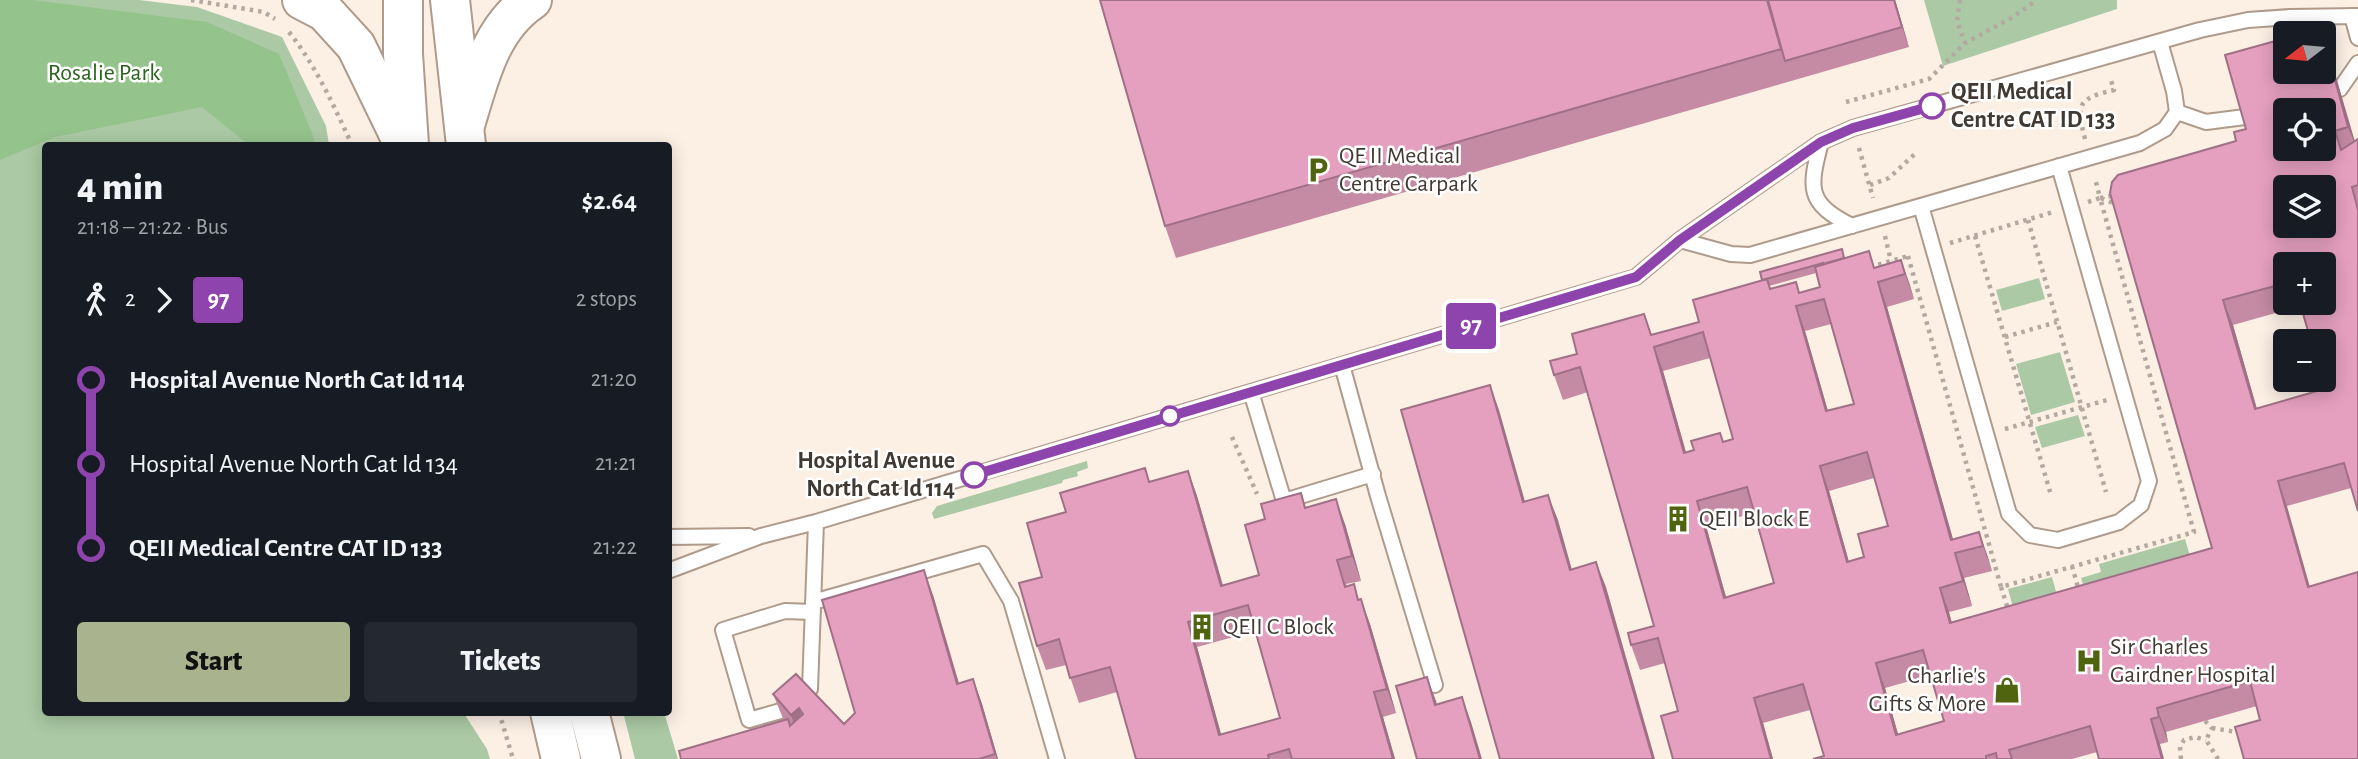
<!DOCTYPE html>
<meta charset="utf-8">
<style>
:root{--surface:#171b24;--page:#242831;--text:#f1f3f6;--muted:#9ea1a6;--accent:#a9b38e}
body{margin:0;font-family:"Alegreya Sans",sans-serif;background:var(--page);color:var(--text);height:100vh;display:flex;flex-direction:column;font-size:26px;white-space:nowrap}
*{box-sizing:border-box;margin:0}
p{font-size:23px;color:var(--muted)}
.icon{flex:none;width:38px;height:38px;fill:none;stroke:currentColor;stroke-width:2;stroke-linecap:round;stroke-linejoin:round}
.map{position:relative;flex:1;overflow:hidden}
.drawer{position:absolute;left:42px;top:142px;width:630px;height:574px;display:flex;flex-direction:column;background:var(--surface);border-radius:7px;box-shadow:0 4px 18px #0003}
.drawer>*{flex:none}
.badge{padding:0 14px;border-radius:5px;font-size:24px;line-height:46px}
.needle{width:46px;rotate:254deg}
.fabs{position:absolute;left:2273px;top:21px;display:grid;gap:14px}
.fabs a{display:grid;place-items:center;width:63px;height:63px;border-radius:7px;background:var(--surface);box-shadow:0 4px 18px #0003;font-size:35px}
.map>.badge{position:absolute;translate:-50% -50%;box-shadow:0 0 0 4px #fff}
.legs{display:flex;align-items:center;gap:10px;height:77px;padding:0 35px;font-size:23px}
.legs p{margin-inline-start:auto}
.head{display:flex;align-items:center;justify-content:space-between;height:119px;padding:0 35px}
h1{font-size:38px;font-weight:800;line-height:52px}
.button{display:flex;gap:14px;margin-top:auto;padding:14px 35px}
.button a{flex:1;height:80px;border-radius:7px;background:var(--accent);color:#111;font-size:28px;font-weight:800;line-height:80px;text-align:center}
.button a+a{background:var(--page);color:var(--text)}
ul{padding:0 35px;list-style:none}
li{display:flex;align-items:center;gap:24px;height:84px;font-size:26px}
li i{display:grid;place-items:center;width:10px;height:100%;margin:0 9px;background:currentColor}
li i::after{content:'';width:18px;height:18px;margin:-9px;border:5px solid;border-radius:50%;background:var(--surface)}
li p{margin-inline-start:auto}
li:first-child i{background:linear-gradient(#0000 50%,currentColor 0)}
li:last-child i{background:linear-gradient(currentColor 50%,#0000 0)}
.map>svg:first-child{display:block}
</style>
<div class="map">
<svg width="2358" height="759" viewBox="0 0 2358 759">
<rect width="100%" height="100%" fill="#fcf0e5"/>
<path fill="#aac9a4" d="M0,0H139L197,7L282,37L326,126L329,145H46V712H463L487,749L490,759H0Z
M1924,0H2117V9L1943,66Z
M2039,278L2045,299L2002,311L1996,290Z
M2060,352L2075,402L2031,415L2016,364Z
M2078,415L2085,436L2042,448L2035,427Z
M1087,461L1088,468L1077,472L1078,476L1063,480L1062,483L934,519L932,513L937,506Z
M2185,539L2197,580L2090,611L2081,578L2101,572L2099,564Z
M2052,577L2059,603L2015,615L2008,589Z
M623,712H664L678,759H635Z"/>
<path fill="#95c38c" d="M0,0H32L207,22L279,54L312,133L315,145H249L202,107L55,137L0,160Z"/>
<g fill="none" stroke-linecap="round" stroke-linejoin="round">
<g stroke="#af9b8b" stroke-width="18">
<path id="lane" d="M2352,16L2358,38
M2324,94L2340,89L2358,63
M2177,112L2206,122L2245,117L2261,112
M1821,142C1809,188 1806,203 1852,226
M1921,206L2009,514L2030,535L2058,540L2119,522L2141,505L2149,481L2059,166
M1680,240L1731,254L1750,255L2140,143L2165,129L2177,112L2174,91L2160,42
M1342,365L1378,496L1435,685
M1251,392L1284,501L1373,474
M668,537L749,536
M668,571L761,536L816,522L1636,277L1680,240L1821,142L1853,128L2200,30L2248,20L2290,17L2358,16
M813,602L983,554L1011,601L1057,759
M813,612L785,611L723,630L749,720L784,710L810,689L816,522"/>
</g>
<g stroke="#af9b8b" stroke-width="42">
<path id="secondary" d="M403,0V54L409,145
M450,0L466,145
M550,712L561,759
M589,712L601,759"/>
</g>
<g stroke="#af9b8b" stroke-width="42">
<path id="primary" d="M302,0L325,12L356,46L404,145
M465,125C479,79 490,28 532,0"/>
</g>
<path stroke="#b4a9a0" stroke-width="4.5" stroke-dasharray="3.5 5" stroke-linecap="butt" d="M191,0L264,12L275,19
M1960,0L1957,21L1965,43
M289,32C316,66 334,106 352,145
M1846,102L1929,79L1965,43L2013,17L2037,0
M2085,139C2076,104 2077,99 2114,90L2110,77
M1859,148L1873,198
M1870,185L1889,178L1917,152
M2100,198L2116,195
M2101,198L2118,205
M2088,202L2100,198L2095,178
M2028,220L2106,492
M1885,236L1891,261
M1975,236L2051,495
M1950,243L2053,212
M1908,256L2001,587L2194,532L2100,198
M1870,267L1908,256
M2005,337L2057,322
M2005,429L2107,400
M1232,437L1257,494
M2072,566L2079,591
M2001,587L2008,609
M499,712L513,759
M2205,721L2212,728L2206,740L2218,759
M2212,728L2242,733
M2181,759L2180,747L2184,740L2195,737L2206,740"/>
<use href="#lane" stroke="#fff" stroke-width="14"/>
<use href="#secondary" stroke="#fff" stroke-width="38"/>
<use href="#primary" stroke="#fff" stroke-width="38"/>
</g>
<path fill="#c58aa4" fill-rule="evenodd" d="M1100,0H1895L1909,47L1176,258L1165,226Z
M2329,53L2354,141L2358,139V511L2351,488L2287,506L2260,720L2257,706L2166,732L2168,742L2160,744L2097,752L2072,759H1813L1824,756L1810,710L1763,723L1773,759H1673L1678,711L1665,663L1640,670L1631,645L1654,626L1588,392L1563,400L1554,375L1652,335L1699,322L1762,280L1760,272L1845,258L1875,268L1901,260L1914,299L1887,307L1953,540L1979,532L1992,571L1964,578L1972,606L1949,612L1951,622L2212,548L2110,193L2236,141L2246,129ZM2286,264L2324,303H2286ZM1816,273L1820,287L1799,293L1771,289L1769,286ZM2300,306L2324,389L2257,409L2233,325ZM1831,324L1854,404L1828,411L1805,331ZM1710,358L1733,439L1686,452L1663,371ZM1874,478L1888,526L1864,557L1849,562L1829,491ZM1754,513L1774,583L1726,597L1706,526ZM1931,675L1944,721L1898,734L1885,688Z
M1188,471L1197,496L1223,585L1259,575L1265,519L1301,493L1306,508L1345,524L1361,581L1346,584L1359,600L1370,624L1396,713L1383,717L1395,759H1136L1117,692L1079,703L1066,665L1046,670L1037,646L1042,577L1066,512L1150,482ZM1255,631L1280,718L1221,735L1197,647Z
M933,595L959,683L973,679L982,704L998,759H681L784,721L773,694L844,724L855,713Z"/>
<path fill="#a07086" d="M1894,0H1895L1909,47L1902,27Z
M2324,38L2329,53L2358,152L2348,127Z
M1901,260L1910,285L1914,299L1905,274Z
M1878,282L1887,307L1957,553L1951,540Z
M2223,300L2233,325L2264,434L2255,409Z
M1796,306L1805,331L1835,436L1826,411Z
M1654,347L1663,371L1693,478L1684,453Z
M1490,385L1499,410L1532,526L1523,502Z
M1820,466L1829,491L1856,587L1847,562Z
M1188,471L1197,496L1230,611L1221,586Z
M2278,481L2287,506L2317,612L2308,587Z
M1548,495L1558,520L1579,595L1570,570Z
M1336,499L1345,524L1361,581L1352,556Z
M1697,501L1706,526L1733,622L1724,598Z
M1979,532L1988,557L1992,571L1983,546Z
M1955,553L1964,578L1972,606L1963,581Z
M1596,562L1606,587L1655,759H1653Z
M924,570L933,595L966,709L957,684Z
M1940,588L1949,612L1959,648L1950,623Z
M1361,599L1370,624L1396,713L1387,689Z
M1188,622L1197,647L1228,759L1219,735Z
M1876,663L1885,688L1905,759L1896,735Z
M1427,677L1436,701L1444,729L1435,705Z
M973,679L982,704L998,759H997L995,754Z
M1374,692L1383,717L1395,759H1393Z
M1462,697L1471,722L1482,759H1480Z
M1754,698L1763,723L1773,759H1771Z
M799,708L808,733L800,740L791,715Z
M2157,708L2166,732L2168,742L2159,717Z
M2151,719L2160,744L2164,759H2162Z"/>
<path fill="#e5a0bf" stroke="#a07086" stroke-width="2" fill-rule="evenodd" d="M1100,0H1767L1781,49L1165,226Z
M1768,0H1894L1902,27L1785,61Z
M2320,28L2322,33H2301Z
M2286,38V72H2324V40L2348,127L2335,131L2341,150L2358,139V185L2352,187L2358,210V511L2344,463L2278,481L2308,587L2358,572V759H2244L2235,727L2260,720L2250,681L2157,708L2159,717L2151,719L2162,759H2099L2090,726L2009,750L2012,759H1997L1996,753L1986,756V759H1813L1824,756L1803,684L1754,698L1771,759H1673L1661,716L1678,711L1658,638L1631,645L1628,633L1654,626L1580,367L1554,375L1550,361L1577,354L1572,334L1644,314L1651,335L1699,322L1693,300L1767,279L1770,289L1796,282L1799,293L1820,287L1815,267L1869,251L1874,268L1901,260L1905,274L1878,282L1951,540L1979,532L1983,546L1955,553L1963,581L1940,588L1950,623L2212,548L2110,193L2112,182L2118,175L2236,141L2234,132L2246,129L2225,55ZM2286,110H2324V149H2286ZM2286,187H2324V226H2286ZM2286,264H2324V303H2300L2311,341H2324V380H2322L2324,389L2255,409L2223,300L2286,283ZM1824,299L1854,404L1826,411L1796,306ZM1703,332L1733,439L1723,442L1720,433L1691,441L1694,450L1684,453L1654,347ZM1867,452L1888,526L1858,534L1864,557L1847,562L1820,466ZM1747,487L1774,583L1724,598L1697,501ZM1923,650L1944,721L1896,735L1876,663Z
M1842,249L1844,258L1823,264V263L1762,280L1760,272Z
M1490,385L1523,502L1548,495L1570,570L1596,562L1653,759H1500L1401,410Z
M1145,468L1149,482L1188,471L1221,586L1259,575L1245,525L1265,519L1261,504L1301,493L1305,508L1336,499L1352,556L1337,560L1345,587L1354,584L1358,600L1361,599L1387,689L1374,692L1393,759H1292L1289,749L1268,755L1269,759H1136L1110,667L1070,678L1059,639L1037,646L1019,583L1042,577L1027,523L1066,512L1060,493ZM1248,605L1280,718L1219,735L1188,622Z
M924,570L957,684L973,679L995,754L979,759H681L679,751L788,719L790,726L803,714L799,708L791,715L773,694L796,674L844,724L855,713L822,600Z
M1427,677L1435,705L1462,697L1480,759H1417L1396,686Z"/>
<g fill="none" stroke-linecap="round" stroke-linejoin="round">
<g stroke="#fff" stroke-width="16">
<path id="line-1" d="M974,475L1636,277L1680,240L1821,142L1853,128L1932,106"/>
</g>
<use href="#line-1" stroke="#8e44ad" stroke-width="10"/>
</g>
<defs>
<g id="parking-bare" transform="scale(2.1)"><path d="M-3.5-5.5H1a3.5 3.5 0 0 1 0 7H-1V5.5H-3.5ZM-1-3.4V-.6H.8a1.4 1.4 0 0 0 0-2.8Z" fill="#50640f" stroke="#fff" stroke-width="2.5" paint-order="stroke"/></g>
<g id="building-bare" transform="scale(2.1)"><path d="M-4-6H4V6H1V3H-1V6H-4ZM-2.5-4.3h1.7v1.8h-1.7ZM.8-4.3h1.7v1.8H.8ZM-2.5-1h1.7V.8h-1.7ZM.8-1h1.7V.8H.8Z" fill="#50640f" stroke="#fff" stroke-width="2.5" paint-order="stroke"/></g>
<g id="hospital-bare" transform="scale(2.1)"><path d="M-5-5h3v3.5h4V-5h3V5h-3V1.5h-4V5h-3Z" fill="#50640f" stroke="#fff" stroke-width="2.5" paint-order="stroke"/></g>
<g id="shop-bare" transform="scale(2.1)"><path d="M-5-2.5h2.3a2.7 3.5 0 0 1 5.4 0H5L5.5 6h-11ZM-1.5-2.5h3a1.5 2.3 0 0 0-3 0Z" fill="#50640f" stroke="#fff" stroke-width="2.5" paint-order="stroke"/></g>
</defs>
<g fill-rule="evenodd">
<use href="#parking-bare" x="1318" y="170"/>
<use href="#building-bare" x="1678" y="519"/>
<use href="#building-bare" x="1202" y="627"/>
<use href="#hospital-bare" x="2089" y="661"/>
<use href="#shop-bare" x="2007" y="690"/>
</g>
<g fill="#fff" stroke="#8e44ad" stroke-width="3.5">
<circle cx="1932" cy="106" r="12"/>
<circle cx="1170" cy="416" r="9"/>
<circle cx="974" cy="475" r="12"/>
</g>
<g text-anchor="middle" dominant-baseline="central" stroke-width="5" stroke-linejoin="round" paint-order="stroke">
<g font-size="24" fill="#2a641d" stroke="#fff">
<text x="104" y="73">Rosalie Park</text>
</g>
<g font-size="24" font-weight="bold" fill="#413932" stroke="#fff" text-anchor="start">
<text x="1951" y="92">QEII Medical<tspan x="1951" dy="28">Centre CAT ID 133</tspan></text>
<text x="955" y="461" text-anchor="end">Hospital Avenue<tspan x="955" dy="28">North Cat Id 114</tspan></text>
</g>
<g font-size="24" fill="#413932" stroke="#fff" text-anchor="start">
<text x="1339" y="156">QE II Medical<tspan x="1339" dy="28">Centre Carpark</tspan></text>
<text x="1699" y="519">QEII Block E</text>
<text x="1223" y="627">QEII C Block</text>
<text x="2110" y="647">Sir Charles<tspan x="2110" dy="28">Gairdner Hospital</tspan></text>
<text x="1986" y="676" text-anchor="end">Charlie's<tspan x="1986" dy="28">Gifts &amp; More</tspan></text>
</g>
</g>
</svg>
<div class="fabs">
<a><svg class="needle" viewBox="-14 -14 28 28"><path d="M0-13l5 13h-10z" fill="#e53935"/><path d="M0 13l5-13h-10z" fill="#9ea1a6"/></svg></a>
<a><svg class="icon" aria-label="locate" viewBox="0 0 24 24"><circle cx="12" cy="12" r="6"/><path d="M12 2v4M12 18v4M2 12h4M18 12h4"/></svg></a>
<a><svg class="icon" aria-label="layers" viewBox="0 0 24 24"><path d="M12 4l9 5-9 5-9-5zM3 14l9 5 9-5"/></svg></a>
<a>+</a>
<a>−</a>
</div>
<b class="badge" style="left:1471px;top:326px;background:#8e44ad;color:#fff">97</b>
<section class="drawer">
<div class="head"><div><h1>4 min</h1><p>21:18 – 21:22 · Bus</p></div><b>$2.64</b></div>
<div class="legs"><svg class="icon" aria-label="walk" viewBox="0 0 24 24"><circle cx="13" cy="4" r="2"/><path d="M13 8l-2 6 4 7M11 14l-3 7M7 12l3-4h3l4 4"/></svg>2<svg class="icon" aria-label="forward" viewBox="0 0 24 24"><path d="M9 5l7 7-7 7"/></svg><b class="badge" style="background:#8e44ad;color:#fff">97</b><p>2 stops</p></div>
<ul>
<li><i style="color:#8e44ad"></i><b>Hospital Avenue North Cat Id 114</b><p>21:20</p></li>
<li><i style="color:#8e44ad"></i><span>Hospital Avenue North Cat Id 134</span><p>21:21</p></li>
<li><i style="color:#8e44ad"></i><b>QEII Medical Centre CAT ID 133</b><p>21:22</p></li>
</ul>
<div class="button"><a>Start</a><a>Tickets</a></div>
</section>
</div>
